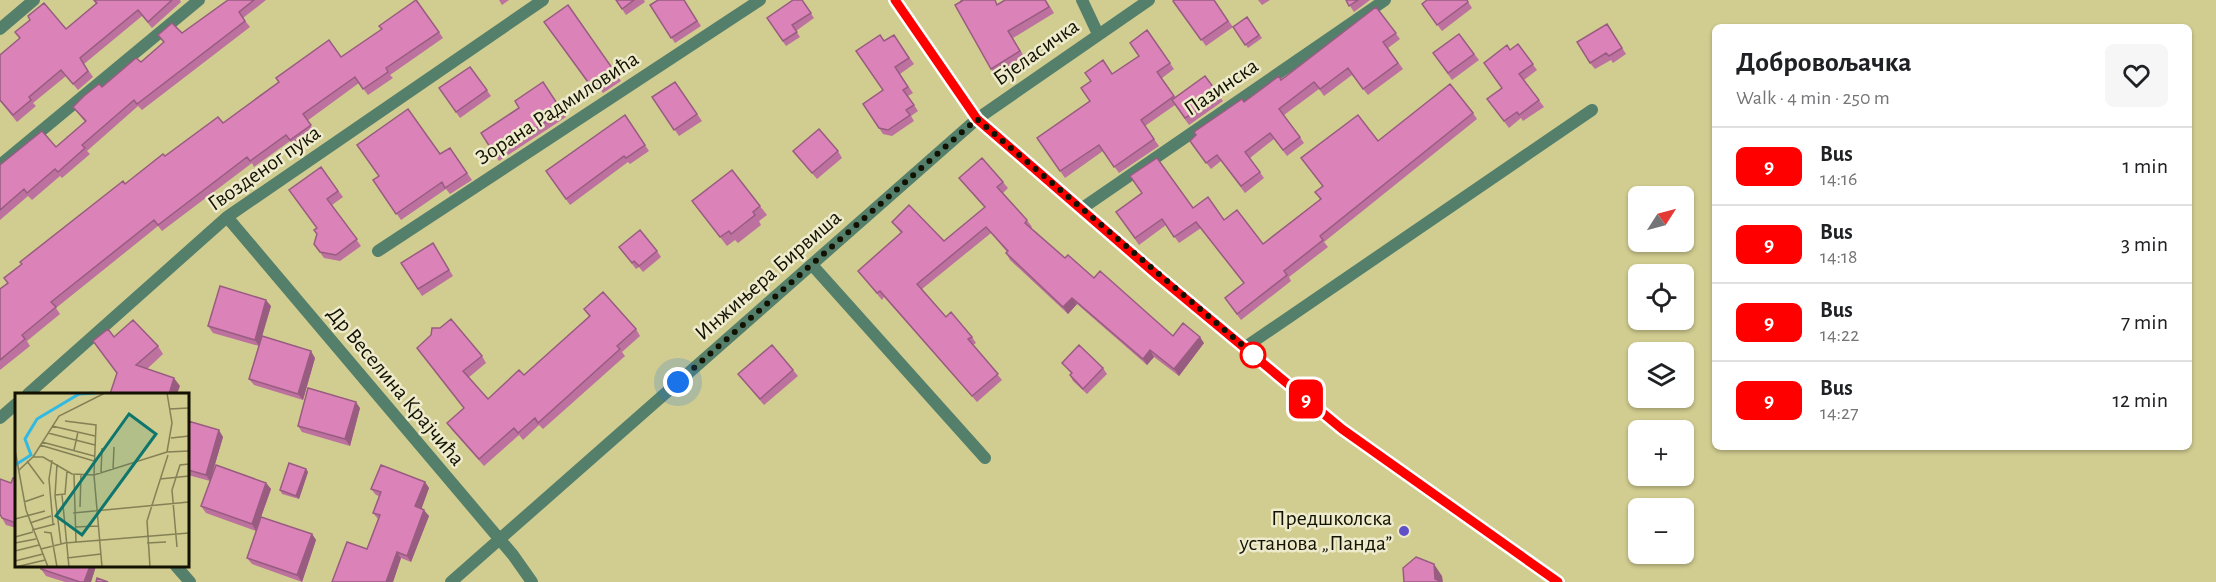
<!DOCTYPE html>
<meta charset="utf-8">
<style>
:root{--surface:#fff;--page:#f6f6f6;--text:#202124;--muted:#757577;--line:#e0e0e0}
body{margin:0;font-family:"Alegreya Sans",sans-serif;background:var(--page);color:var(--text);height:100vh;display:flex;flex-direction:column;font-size:22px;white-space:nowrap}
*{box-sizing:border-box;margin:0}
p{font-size:20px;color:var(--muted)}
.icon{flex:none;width:33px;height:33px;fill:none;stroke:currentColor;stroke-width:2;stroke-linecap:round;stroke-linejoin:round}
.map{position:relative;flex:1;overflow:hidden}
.side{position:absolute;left:1712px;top:24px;width:480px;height:426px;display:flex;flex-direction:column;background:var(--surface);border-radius:9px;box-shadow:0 2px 4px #0004}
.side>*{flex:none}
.badge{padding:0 12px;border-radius:9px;font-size:21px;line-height:39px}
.needle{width:39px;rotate:54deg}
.controls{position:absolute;left:1628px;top:186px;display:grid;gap:12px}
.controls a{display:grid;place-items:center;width:66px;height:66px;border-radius:9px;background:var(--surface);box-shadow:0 2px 4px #0004;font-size:30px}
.you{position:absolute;width:30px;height:30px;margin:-15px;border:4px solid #fff;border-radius:50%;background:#1a73e8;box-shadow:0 0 0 9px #1a73e833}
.map>.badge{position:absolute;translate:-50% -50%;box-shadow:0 0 0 3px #fff}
.round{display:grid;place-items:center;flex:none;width:63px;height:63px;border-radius:9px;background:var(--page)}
.head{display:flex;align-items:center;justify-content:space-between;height:102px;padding:0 24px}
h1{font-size:28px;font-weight:700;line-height:45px}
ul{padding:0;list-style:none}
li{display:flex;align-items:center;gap:18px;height:78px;padding:0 24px;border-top:2px solid var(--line)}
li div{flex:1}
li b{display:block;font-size:22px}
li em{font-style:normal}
li .badge{min-width:66px;font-weight:700;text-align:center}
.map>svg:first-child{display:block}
</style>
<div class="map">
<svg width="2216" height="582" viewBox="0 0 2216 582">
<rect width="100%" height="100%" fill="#d1cc8f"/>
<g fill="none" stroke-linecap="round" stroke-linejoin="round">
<path stroke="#547f6b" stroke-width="12" d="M1082,0L1098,34
M0,29L34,0
M0,165L199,0
M1081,209L1385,0
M227,217L513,555L532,582
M378,251L760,0
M813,266L985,458
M1244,348L1592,110
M28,394L227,217L543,0
M0,418L16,404
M176,566L190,582
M451,582L977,119L1149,0"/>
<path stroke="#547f6b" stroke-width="12" d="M895,0L977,119L1157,275L1342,429L1558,582"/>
</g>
<path fill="#bc719e" d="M93,0H180L181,2L152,28L142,16L84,64L93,77L78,90L66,76L33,103L36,106L17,122L0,101V55L66,29L96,4Z
M228,0H266L243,18L250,27L142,110L138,106L87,151L90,154L62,178L60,176L32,200L28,196L0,220V165L56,147L85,122L73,107L141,62L164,43L158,35L182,33Z
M417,0L443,38L390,75L393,78L368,95L359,83L307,121L315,132L294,147L290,141L254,167L252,163L162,231L158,226L56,308L60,314L27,341L30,346L0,370V289L125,184L165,156L341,57L382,29Z
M499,0H509L502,5Z
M616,0H644L645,2L626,15Z
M684,0L701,26L675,43L650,5Z
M802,0L814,18L796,31L800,37L786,46L767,18Z
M1005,0H1046L1054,13L1013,38L1025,58L995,75L991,69L998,4Z
M1214,0L1233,27L1206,46L1173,1Z
M1258,0H1270L1262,5Z
M1346,0H1370L1354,12Z
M1467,0L1472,8L1442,31L1422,4Z
M568,5L621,81L603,93L600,89L595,93L544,22Z
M1376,7L1400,39L1388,48L1403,69L1368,95L1352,75L1324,96L1319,89L1284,115L1304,143L1287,156L1274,139L1250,158L1264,178L1245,193L1221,161L1211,169L1190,141L1244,102L1281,80Z
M1247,17L1262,38L1248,48L1233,27Z
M1607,24L1626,54L1613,63L1611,60L1595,69L1590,63Z
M1147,30L1174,69L1162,78L1175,97L1205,76L1223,101L1189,125L1175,105L1145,126L1159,146L1119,173L1103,151L1065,178L1037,138L1090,101L1112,74L1139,56Z
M1459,34L1479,60L1452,80L1433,53Z
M894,35L914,64L900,74L913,93L908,96L918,111L911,116L914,121L892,136L883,134L863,104L883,90L884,41Z
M1518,44L1537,70L1524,80L1544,107L1523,121L1521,118L1509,128L1487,99L1502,88Z
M470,67L491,96L460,118L439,88Z
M543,82L566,117L499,161L481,133L519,108Z
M675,82L702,121L679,136L652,97Z
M1473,113L1477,119L1324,242L1328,247L1289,277L1291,281L1241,320L1225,298L1244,283L1201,228L1179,243L1166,225L1139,245L1116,212L1193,208L1224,220L1263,244L1320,199L1322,186L1301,158L1378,141Z
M625,115L649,151L630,164L628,162L570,205L546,171Z
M450,148L472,180L450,194L446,189L401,220L373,180L440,154Z
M793,151H838L842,158L817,179Z
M321,167L343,197L332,205L361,246L340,261L324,258L314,244L317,234V228Z
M959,178L1003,182L1008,188L1003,193L1027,220L1032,227L1031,228L1065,258L1173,336L1204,343L1179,376L1154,357L1147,365L1077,304L1068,314L1010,260L1006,253L1007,252L991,233L922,289L946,317L972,337L976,343L973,345L1002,380L977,402L884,297L882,300L858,271L901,233L892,222L944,241L985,208Z
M692,201L760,206L767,215L759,221L761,225L738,243L735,240L727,246Z
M433,243L453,276L422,296L401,263Z
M619,247L657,251L661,257L643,272L639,267L636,269Z
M271,306L262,337L315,358L303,400L254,385L249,379L259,346L213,333L208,326Z
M584,309L636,329L640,336L622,352L625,356L543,429L539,425L523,440L519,435L484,466L452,430L447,423L464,408L417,348L482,356L486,363L468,378L488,399L524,375L589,316Z
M114,337L158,346L163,354L147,369L180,386L117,373L93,341Z
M1062,363L1103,368L1107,374L1087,394L1073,381L1070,375L1072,374Z
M793,370L798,376L764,405L738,374Z
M360,408L350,446L302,432L298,426Z
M188,421L223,437L211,478L266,483L271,489L256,531L206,513L201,506L210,481L188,475Z
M306,469L308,472L299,499L282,494L280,490Z
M16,479V528L6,525L2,518L11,483Z
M425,482L429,488L421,509L429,516L411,562L401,558L393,582L367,549L378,519L373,513L379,496L376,495L371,489Z
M312,534L316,540L302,582L252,564L247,558Z
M42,566H96L91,582H65L46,576L41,569Z"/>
<path fill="#995c81" d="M1072,298L1077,304L1068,314L1063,307Z
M266,300L271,306L259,346L255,340Z
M1200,337L1204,343L1179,376L1174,369Z
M1150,350L1154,357L1147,365L1143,359Z
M311,351L315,358L303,400L298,394Z
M174,378L180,386L177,394H169Z
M356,402L360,408L350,446L345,439Z
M219,430L223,437L210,481L206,475Z
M306,469L308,472L299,499L296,496Z
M425,482L429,488L420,513L415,506Z
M266,483L271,489L256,531L252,524Z
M424,510L429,516L411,562L407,556Z
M312,534L316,540L302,582L297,575Z
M397,552L401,558L393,582H386Z
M1434,564L1442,576L1443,582L1435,579Z
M90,566H96L91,582H84Z"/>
<path fill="#db83b8" stroke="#995c81" stroke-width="1.5" d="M94,0H172L148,22L138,10L80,58L88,71L73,84L61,70L29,97L31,100L13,115L0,100V55L20,38L15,32L30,20L28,16L44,3L66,29L97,3Z
M228,0H254L239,12L245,21L137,104L134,100L82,145L85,148L58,172L55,169L27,193L24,189L0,210V165L42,131L56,147L86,121L73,107L84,96L99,84L102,87L136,58L141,62L164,42L158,35L172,23L182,33Z
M416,0L439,32L386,68L388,72L363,89L355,77L303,114L311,125L290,140L286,135L250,161L247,157L158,225L154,220L51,302L56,307L22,335L25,339L0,360V289L8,283L4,278L22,264L20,262L123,181L125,184L163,154L165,156L218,117L223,123L279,82L276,78L329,40L341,57L382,29L379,26Z
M616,0H634L622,9Z
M658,0H684L697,21L671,38L650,5Z
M793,0H802L811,13L792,25L797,32L783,41L767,18Z
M961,0H995L997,5L1005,0H1045L1049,7L1008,31L1020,51L991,69L955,5L962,1Z
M1174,0H1214L1228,21L1201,40L1173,1Z
M1346,0H1358L1349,6Z
M1427,0H1467L1468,2L1437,25L1422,4Z
M568,5L617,75L599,87L596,83L591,86L544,22Z
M1376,7L1396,33L1383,42L1398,63L1363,89L1348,68L1320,89L1314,82L1279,109L1300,137L1283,150L1270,133L1245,152L1260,172L1241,186L1217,155L1206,163L1190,141L1196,135L1194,132L1242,99L1244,102L1279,76L1281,80Z
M1247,17L1259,35L1245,45L1233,27Z
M1607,24L1622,48L1609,56L1606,53L1590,63L1577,42Z
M1147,30L1170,63L1157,72L1174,96L1141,120L1154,139L1114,167L1099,145L1060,171L1037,138L1090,101L1081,88L1091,81L1085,73L1103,60L1112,74L1139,56L1130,43Z
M1459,34L1474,54L1448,73L1433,53Z
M880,35L884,41L894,35L909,58L895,67L908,87L903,90L914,105L906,110L910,115L888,130L879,128L863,104L883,90L856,51Z
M1518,44L1533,64L1519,74L1539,100L1519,115L1517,112L1504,121L1487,99L1502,88L1484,63L1507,45L1510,50Z
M470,67L487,90L456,112L439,88Z
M1205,76L1219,95L1185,118L1172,100Z
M543,82L562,111L495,155L481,133L519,108L515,101Z
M675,82L697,114L674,130L652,97Z
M1450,84L1473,113L1320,236L1323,240L1284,271L1287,275L1237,314L1225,298L1244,283L1196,222L1174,237L1162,219L1135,238L1116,212L1142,193L1130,176L1157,158L1193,208L1208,197L1224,220L1237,210L1263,244L1321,199L1315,192L1323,186L1301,158L1358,115L1378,141Z
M408,109L440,154L450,148L467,173L445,188L442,182L396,214L373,180L379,176L357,145Z
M625,115L645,145L626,158L624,156L566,199L546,171Z
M819,129L838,151L812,173L793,151Z
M982,158L1003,182L997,187L1027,220L1025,223L1065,258L1068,255L1094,278L1100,271L1173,336L1183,323L1200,337L1174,369L1150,350L1143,359L1072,298L1063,307L1006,253L1008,251L986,227L917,284L946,317L951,312L972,337L968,339L998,374L972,396L880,291L877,293L858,271L902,232L892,222L909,205L944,241L985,207L959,178Z
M321,167L338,191L327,199L357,239L336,255L320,252L314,244L317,234L314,230L317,228L289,190Z
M732,170L760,206L753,212L755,215L731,234L729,231L720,237L692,201Z
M640,230L657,251L639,266L634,261L632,263L619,247Z
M433,243L449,270L418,289L401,263Z
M220,286L266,300L255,340L208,326Z
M603,292L636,329L617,346L620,349L538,423L535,418L518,433L514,428L479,459L447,423L464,408L417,348L431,335L432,328H440L451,319L482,356L463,371L488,399L519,370L524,375L590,316L584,309Z
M133,320L158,346L136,365L174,378L169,394H110L117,373L93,341L108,329L114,337Z
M262,336L311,351L298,394L249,379Z
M772,345L793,370L760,399L738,374Z
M1079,345L1103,368L1083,389L1070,375L1072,373L1062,363Z
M308,388L356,402L345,439L298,426Z
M188,421L219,430L206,475L188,470Z
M289,463L306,469L296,496L280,490Z
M216,465L266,483L252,524L201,506Z
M381,465L425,482L415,506L424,510L407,556L397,552L386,582H332L347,542L367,549L380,515L373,513L381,492L371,489Z
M13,478L16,479V523L2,518L0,514V479L11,483Z
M261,517L312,534L297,575L247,558Z
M1416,557L1434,564L1435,579L1442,582H1404L1403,568Z
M42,566H90L84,582H80L41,569Z
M97,578L108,582H96Z"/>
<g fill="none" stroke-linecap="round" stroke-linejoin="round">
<g stroke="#fff" stroke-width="14">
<path id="line" d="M895,0L977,119L1157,275L1342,429L1558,582"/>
</g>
<use href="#line" stroke="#f00" stroke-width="9"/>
<path stroke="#131100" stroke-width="6" stroke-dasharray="0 10.8" d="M678,382L977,119L1261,361L1253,355"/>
</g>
<circle fill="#fff" stroke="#f00" stroke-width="3" cx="1253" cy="355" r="12"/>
<circle fill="#5f4fc8" stroke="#eeebcd" stroke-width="2" cx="1404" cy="531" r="6"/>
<g text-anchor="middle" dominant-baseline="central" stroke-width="5" stroke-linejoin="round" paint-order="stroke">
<g font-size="22" fill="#131100" stroke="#eeebcd">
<text transform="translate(1036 52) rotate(-35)">Бјеласичка</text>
<text transform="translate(1221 87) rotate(-34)">Пазинска</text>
<text transform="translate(557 108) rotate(-33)">Зорана Радмиловића</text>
<text transform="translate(264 168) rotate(-35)">Гвозденог пука</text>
<text transform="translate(768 275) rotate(-41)">Инжињера Бирвиша</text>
<text transform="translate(396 386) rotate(50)">Др Веселина Крајчића</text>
</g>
<g font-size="22" fill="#131100" stroke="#eeebcd" text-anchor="end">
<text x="1392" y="518">Предшколска<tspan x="1392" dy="25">установа „Панда”</tspan></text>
</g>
</g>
<g transform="translate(15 393)">
<rect width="174" height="174" fill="#d1cc8f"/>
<path fill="none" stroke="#32b9e3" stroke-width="3" d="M0,72L16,62L10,46L22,26L64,1L80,0"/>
<path fill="none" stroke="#858156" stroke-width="1.5" d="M154,16L174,15M50,28L81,32L79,82L87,174M37,33L80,43M33,40L80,52M156,45L174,43M27,49L79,63M25,52L79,68M0,57L11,117L33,174M59,57L63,39M152,59L157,30L152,0M18,64L44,23L90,0M37,67L34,86L38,131M12,68L29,91M42,71L40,103L46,151M4,77L18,64H28L57,81L79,82L152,59L174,58M98,77L99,54M86,80L87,55M59,82L61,149M145,86L174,83M40,102L50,101L52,78M47,102L54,174M9,109L29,102M65,114L66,82M58,120L174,109M0,126L30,118M15,130L36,123M60,134L83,133M17,137L40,131M29,139L36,140L42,174M0,144L18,139M0,150L21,146M132,150L151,149M162,154L157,97L165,72L174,71M26,156L50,150L174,140M0,158L24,152M52,165L86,161M0,168L28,161M1,174L30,167M135,174L132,128L153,62"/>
<path fill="#0f766e" fill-opacity="0.15" stroke="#0f766e" stroke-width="3" d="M114,21L141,41L67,142L41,123Z"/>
<rect width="174" height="174" fill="none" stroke="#131100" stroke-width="3"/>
</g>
</svg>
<div class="controls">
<a><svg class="needle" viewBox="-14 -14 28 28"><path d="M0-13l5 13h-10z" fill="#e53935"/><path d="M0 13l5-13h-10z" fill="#757577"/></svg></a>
<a><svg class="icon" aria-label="locate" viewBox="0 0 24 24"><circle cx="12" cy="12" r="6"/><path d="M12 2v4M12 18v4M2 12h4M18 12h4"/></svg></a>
<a><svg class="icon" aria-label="layers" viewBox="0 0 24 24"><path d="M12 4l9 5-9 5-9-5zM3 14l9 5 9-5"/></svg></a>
<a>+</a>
<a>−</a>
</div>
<div class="you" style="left:678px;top:382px"></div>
<b class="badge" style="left:1306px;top:399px;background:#f00;color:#fff">9</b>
<section class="side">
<div class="head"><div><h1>Добровољачка</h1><p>Walk · 4 min · 250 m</p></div><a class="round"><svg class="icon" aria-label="heart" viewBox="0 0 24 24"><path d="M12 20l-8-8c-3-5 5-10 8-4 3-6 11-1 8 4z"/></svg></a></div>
<ul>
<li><span class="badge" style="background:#f00;color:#fff">9</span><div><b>Bus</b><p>14:16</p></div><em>1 min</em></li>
<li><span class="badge" style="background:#f00;color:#fff">9</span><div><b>Bus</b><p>14:18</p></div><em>3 min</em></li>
<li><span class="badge" style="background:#f00;color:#fff">9</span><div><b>Bus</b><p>14:22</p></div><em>7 min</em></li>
<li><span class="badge" style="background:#f00;color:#fff">9</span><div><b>Bus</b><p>14:27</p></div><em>12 min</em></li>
</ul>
</section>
</div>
